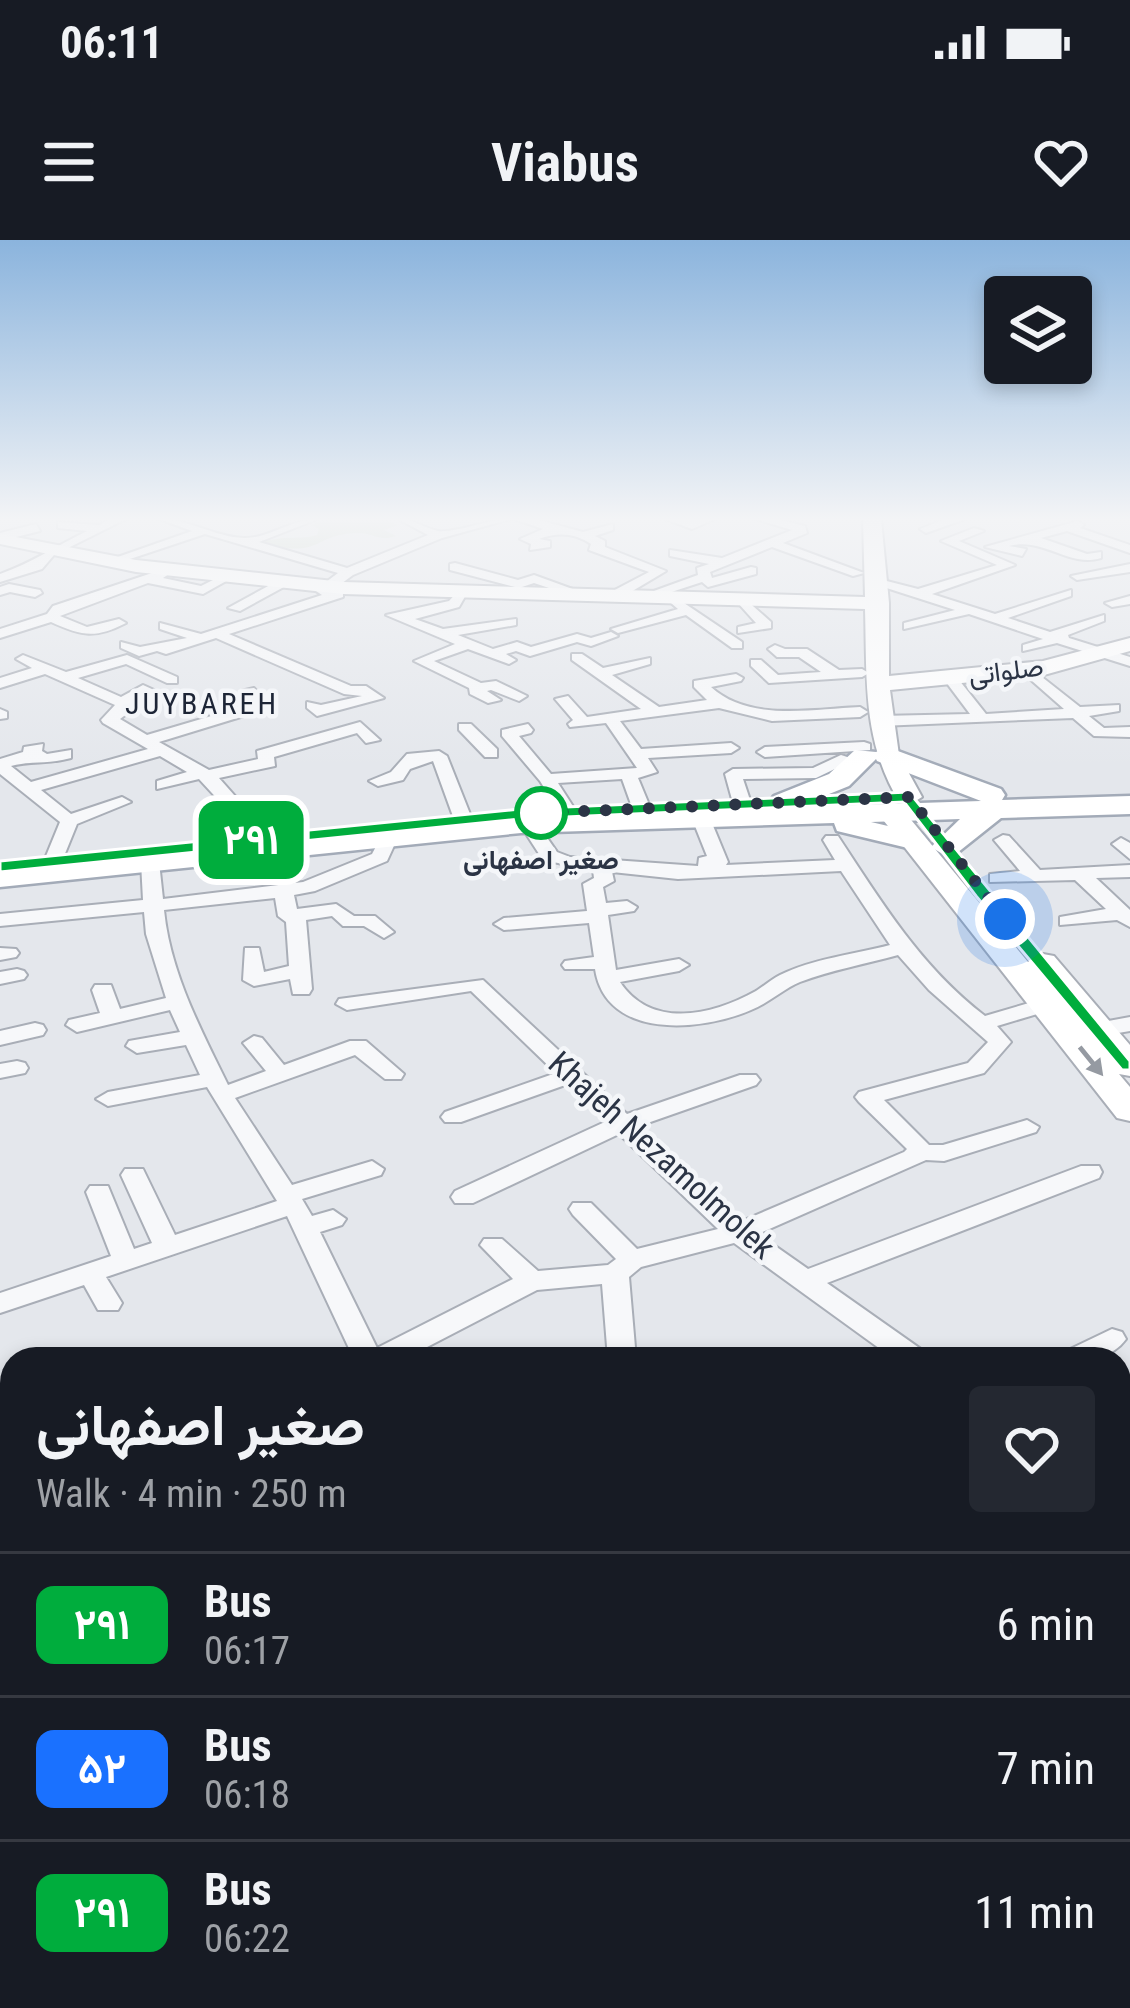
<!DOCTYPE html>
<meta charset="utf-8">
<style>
:root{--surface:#171b24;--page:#242831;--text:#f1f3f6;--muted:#9ea1a6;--line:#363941}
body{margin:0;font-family:"Roboto Condensed",Vazirmatn,sans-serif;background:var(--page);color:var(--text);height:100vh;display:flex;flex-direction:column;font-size:45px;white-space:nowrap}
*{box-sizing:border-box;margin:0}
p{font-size:39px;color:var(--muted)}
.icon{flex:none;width:66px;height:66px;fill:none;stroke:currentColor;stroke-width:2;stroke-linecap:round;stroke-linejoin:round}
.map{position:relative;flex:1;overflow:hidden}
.panel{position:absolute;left:0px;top:1107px;width:1131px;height:663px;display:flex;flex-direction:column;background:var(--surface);border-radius:36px 36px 0 0;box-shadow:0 6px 18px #0003}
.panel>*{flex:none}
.badge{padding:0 24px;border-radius:18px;font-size:42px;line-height:78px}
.buttons{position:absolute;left:984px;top:36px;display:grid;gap:24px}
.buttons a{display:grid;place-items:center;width:108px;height:108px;border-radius:12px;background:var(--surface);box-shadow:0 6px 18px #0003;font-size:60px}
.you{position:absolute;width:60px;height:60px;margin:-30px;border:9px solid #fff;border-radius:50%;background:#1a73e8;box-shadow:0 0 0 18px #1a73e833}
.map>.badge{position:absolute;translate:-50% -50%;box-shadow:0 0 0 6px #fff}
.round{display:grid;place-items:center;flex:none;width:126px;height:126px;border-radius:12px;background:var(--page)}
.headline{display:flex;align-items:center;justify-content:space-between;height:204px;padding:0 36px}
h1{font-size:57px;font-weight:700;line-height:90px}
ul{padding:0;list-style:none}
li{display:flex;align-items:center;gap:36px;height:144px;padding:0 36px;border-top:3px solid var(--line)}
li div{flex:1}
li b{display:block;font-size:45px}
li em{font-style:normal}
li .badge{min-width:132px;font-weight:700;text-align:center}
.status{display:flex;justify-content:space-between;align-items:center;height:84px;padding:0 60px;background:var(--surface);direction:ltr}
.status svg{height:33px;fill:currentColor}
header{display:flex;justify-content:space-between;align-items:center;height:156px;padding:0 36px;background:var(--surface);font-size:54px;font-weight:700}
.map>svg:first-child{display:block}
</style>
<div class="status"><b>06:11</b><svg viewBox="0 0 49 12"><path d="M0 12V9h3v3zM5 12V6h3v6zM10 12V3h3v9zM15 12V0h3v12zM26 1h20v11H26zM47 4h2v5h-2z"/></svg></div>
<header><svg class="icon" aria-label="menu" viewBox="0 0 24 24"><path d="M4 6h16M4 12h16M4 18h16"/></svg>Viabus<svg class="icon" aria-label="heart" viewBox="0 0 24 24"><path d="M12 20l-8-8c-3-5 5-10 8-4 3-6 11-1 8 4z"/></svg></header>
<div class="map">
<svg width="1130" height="1768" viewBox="0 0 1130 1768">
<rect width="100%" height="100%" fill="#e4e7ec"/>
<path fill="#c9d6c5" d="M325,279H383L398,285L384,290L396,296C379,302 374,293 358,293C314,293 320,321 262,302C285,295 300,300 317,295L319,289L311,285Z"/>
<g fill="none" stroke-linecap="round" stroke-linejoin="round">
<g stroke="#a9aeb7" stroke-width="4">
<path id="street" d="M110,279H126L54,315L42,329L0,342V334C32,323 56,306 87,291L58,288V282L99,285Z
M159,279C189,279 215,297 244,298C267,299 292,279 318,279L259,302L347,328L428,295L398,279C415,279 423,288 438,291C456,293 489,279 511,279L442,298L353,335L330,352L343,351V357L229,394L351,446H366L384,458L317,476L307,468V462L321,465L362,456L344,454L216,398L166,414L157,411L139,416L121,408V402L140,407L187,398L160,389V383L201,394L322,355L316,351L318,348L338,333L205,294L112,325V319L192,291Z
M514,279H535L583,292L613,284V290L595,296L605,301V307L666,331L619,359H609V353L649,332L589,310L591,304C575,293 557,292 539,299L550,301V307L530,310L531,304L520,299L543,289Z
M665,279H715L692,289Z
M755,279H777L805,286L807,293L783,303L864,333L853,336L772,307L710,332L712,338L751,327L756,328V334L708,347L702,342L647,360L640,356L698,335L697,328L709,324L670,316V310L722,318L792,290Z
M945,279H965L926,293L920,289Z
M1078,281L1084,285L1080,288L1130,305V313L1067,291L1041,298L1087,314L1101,312V318C1068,328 1045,297 1009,306L1026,309L1022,316L985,307Z
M36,284L40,291L0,301V293Z
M974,288L984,291L959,301L1015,325L932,354L995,374L1071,350V356L1008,378L1050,392L1104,375V381L1068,395L1069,398L1130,417V426L1057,403L1023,411V405L1043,399L969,374L904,389V383L955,370L871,343V337L918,349L997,325L941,301Z
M455,323L518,340L534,335L589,355L582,359L534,343L519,348L450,330V324Z
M1130,324V332L1077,340L1071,336Z
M158,331L169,334L163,338L201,346L221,336L228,340L203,354L148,343L60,376L87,387L119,379L126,383C95,399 82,396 51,382L0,398V389L47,374L53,366Z
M281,339L293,342L240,371L228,368Z
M9,344L40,350L42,353L35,357L10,352L0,355V347Z
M460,349L467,353L459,367L415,379L443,389L516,379V385L458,395L493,409L517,402L531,407L577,394L591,398L611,392L618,396L591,406L577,402L530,416L516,411L506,414L516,420L509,424L468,409L434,421L481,443L496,441L527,456L519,461L491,450L487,451L501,460L488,463L470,454L469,448L414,421L455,404L386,375L449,361Z
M1130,356V364L1112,367L1105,363Z
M678,359L742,402V408H732L686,375L618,393L611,389L678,369L671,363Z
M745,359L771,382V388L738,393V387L756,383L738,363Z
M775,405L785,409H807L839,430L862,429L869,433L862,437L769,443L751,426V420H761L778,435L821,432L799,417H777L768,409Z
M572,414H582L603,428L650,418V424L612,435L659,467L707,460L694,447V441L736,434L743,438L741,441L711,447C749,482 812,469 860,467L868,472L860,477L772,481L719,468L620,481L641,509L731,503L739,508L731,513L648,518L657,532L638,538L650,567L641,572L632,567L622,539L558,543L576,571L567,576L561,575L540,541L502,496V490L528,484L533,490L531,493L519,496L551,534L637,528L606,483L570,487L568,484L573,480L555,459L568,456L587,477L641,469L572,420Z
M23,415L66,432L127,415L177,437V443H167L126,424L78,438L121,457L143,445L154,450V456L131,463L132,470L120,479L147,495L252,464L241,451L254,448L270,466L267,469L159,502L209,530L258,519L257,511L360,482L380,500L366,503L357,493L274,517L275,526L219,538L273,599L264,604L258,603L199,539L157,549V541L187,532L160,516L41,550L71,574L122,557L131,562L77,584L62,621L53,627L44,621L60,582L0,534V519L23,512L24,507L43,504L42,511L47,514L71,510V518C46,525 34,520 11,526L31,542L148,509L103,483L101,480L115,465L45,434L0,448V438L32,428L16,419Z
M1028,426L1080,467L1119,465V471L1089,476L1104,488L1130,487V497L1094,496L1073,478L880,486L872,481L880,476L970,474L943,438L950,434L955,435L986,474L1064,469L1023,433V427Z
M0,469L7,472V478L0,479Z
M459,484H471L497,509V517H485L459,490Z
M864,502L870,504V510L765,517L757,512L765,507Z
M439,511L447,516L472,579L469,583H457L454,579L433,521L410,529L403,540L378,546L369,541L391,532L407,514Z
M841,515L869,524L861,529L843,525L816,538L743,539L751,563L742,568L733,563L725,534L733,529L813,528Z
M700,571L709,576L728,622L726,625L835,620L823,600L826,596H838C882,663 921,727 985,776L1046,758L1057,764L1054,769L997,786L1011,802L984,833L884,860L929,905H943L1027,880L1039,887L1036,892L944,921L926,920L758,994L808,1029L1081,926H1099L1102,932L1099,938L827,1043L925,1112L929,1119H894L734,1003L641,1027L629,1037L636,1119H608L602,1044L537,1050L404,1119H354L287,976L106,1037L122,1063L118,1070H98L84,1045L0,1073V1053L111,1016L86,952L90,946H108L134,1009L152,1003L121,935L125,929H143L175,995L277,961L207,847L108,866L96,859L108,852L200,835L186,805L137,813L126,806L129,801L180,792L170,770L77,792L66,785L69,780L100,773L92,750L95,745H111L120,769L166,758L146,694L144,672L0,686V674L143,660L141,622L150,616L159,622L163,659L303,642L372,614L383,593L389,592L398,597L387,621L315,651L294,655L297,669L336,664L354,676H375L394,692L384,698L364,686H343L332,676L306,680L312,749L309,754H293L290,739L254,746L243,740L245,708H259L264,732L289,726L286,682L278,676L275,658L164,670C170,732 201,790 228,845L266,831L243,803L254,796L262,798L284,825L350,801H366L404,834L401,839H385L355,815L235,858L292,945L372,921L384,929L381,935L302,959L312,976L333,970L346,979L342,985L320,992L377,1108L513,1039L480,1005L484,999H502L538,1031L608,1025L616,1019L573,975L569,969L573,963H591L637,1009L718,989L619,894L473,963H455L451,957L455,951L607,881L568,844L461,882H445L441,877L445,872L556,833L471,751L347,770L336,764L339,759L483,740L627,874L740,835H756L760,840L756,845L639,886L742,981L904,912L907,909L859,862L855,857L859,852L968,823L988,802L929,750L898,715C866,724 831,730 800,742C783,749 769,763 751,770C703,791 606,801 595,729H565L562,725L565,721L594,717L589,683L504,690L494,684L504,678L587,671L583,644L594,638L593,630L543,620L519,583L522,579H534L557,612L570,617L698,626L699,618L707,616L691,576ZM841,631L890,705C855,714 812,719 780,735C772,739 764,746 756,751C713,775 652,790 620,742L679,731L689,725L679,719L616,730L608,675L634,671L637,667L627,661L606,663L603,647L614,641L612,632L678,639Z
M1003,595L1009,596L1040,630L1130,625V637L1096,638L1130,670V687L1117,680L1060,685V677L1106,669L1075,640L990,642V634L1020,631L994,600Z
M1121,598L1130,603V619L1112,604Z
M0,708L16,709L19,713L16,717L0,720Z
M17,729L24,731L27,735L24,739L0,744V732Z
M1130,777V791L1100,796L1089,789L1092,784Z
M35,783L43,785L46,790L43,795L0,805V791Z
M17,821L25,823L28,828L25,833L0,838V824Z
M1112,1089L1122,1092L1126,1099C1110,1121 1085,1119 1060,1119L1064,1112Z
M0,1173L12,1179V1221L0,1215Z
M1119,1229L1130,1233V1264L1119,1260Z
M12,1428V1463L0,1467V1433Z
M12,1685V1727L0,1732V1690Z
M325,1758H383L379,1768H321Z
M519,1758H563L567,1768H523Z
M637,1758H692L688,1768H633Z"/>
</g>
<g stroke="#a9aeb7" stroke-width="4">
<path id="secondary" d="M863,279H881L889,363V436L1043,421L1130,398V411L1044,435L890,450L899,515L922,557L909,565L900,563C862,502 867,438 865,369L343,354L136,332L0,304V294L136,320L343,342L865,357Z
M889,562L898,564L1028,722L1043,714L1054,716L1130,805V836L1119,834L1130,847V881L1117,878L880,576L876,570Z"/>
</g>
<g stroke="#a3abb8" stroke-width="5">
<path id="primary" d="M887,507L1001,549L1005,555L1002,560L1130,556V574L1001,578L957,613L946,616L931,607L960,579L871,582L922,594L927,600L912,609L837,591L834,583L521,593L0,647V629L521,575L774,567L770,562L774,556L829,534L855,510L876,512ZM876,519L877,521L981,561L797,567L849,546Z"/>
</g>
<use href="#street" fill="#f7f8fa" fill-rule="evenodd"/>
<use href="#secondary" fill="#fff" fill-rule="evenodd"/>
<use href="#primary" fill="#fff" fill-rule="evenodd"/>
</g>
<defs><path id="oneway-solid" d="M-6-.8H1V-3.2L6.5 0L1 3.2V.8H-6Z" transform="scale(3)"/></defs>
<use fill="#959aa2" href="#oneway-solid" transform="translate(1091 821) rotate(51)"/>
<linearGradient id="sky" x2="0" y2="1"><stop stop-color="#8bb4dd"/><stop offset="0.53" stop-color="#f3f4f6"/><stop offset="1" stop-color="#f3f4f6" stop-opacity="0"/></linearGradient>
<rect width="1130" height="527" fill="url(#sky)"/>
<path fill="#00ad3d" stroke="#fff" stroke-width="3" d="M909,552L1130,821V830H1122L976,656L904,562L520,579L0,632V621L520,569Z"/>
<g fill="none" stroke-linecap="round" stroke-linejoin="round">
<path stroke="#2b3445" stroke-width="12" stroke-dasharray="0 21.6" d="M541,573L909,557L1005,679"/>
</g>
<circle fill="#fff" stroke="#00ad3d" stroke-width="6" cx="541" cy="573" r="24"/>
<g text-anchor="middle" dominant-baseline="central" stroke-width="9" stroke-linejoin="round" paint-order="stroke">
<g font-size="27" fill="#2b3445" stroke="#f4f6f9">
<text transform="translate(1006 431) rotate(-7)">صلواتی</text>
</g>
<g font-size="27" font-weight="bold" fill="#2b3445" stroke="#f4f6f9">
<text x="541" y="620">صغیر اصفهانی</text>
</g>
<g font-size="30" letter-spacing="3" fill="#1d2536" stroke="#f4f6f9">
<text x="202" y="463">JUYBAREH</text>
</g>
<g font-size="33" fill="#2b3445" stroke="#f4f6f9">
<text transform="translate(662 915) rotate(42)">Khajeh Nezamolmolek</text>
</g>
</g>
</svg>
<div class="buttons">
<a><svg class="icon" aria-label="layers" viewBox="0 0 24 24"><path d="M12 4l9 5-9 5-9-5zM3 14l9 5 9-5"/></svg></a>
</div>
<div class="you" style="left:1005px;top:679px"></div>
<b class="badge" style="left:251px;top:600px;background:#00ad3d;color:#fff">۲۹۱</b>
<section class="panel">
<div class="headline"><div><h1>صغیر اصفهانی</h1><p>Walk · 4 min · 250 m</p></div><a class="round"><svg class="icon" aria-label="heart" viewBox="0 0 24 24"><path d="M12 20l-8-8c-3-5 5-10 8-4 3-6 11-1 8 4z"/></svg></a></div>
<ul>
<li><span class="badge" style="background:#00ad3d;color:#fff">۲۹۱</span><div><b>Bus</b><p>06:17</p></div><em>6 min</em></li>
<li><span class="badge" style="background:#1a71ff;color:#fff">۵۲</span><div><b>Bus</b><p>06:18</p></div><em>7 min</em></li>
<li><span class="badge" style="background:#00ad3d;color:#fff">۲۹۱</span><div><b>Bus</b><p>06:22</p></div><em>11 min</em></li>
</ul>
</section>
</div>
